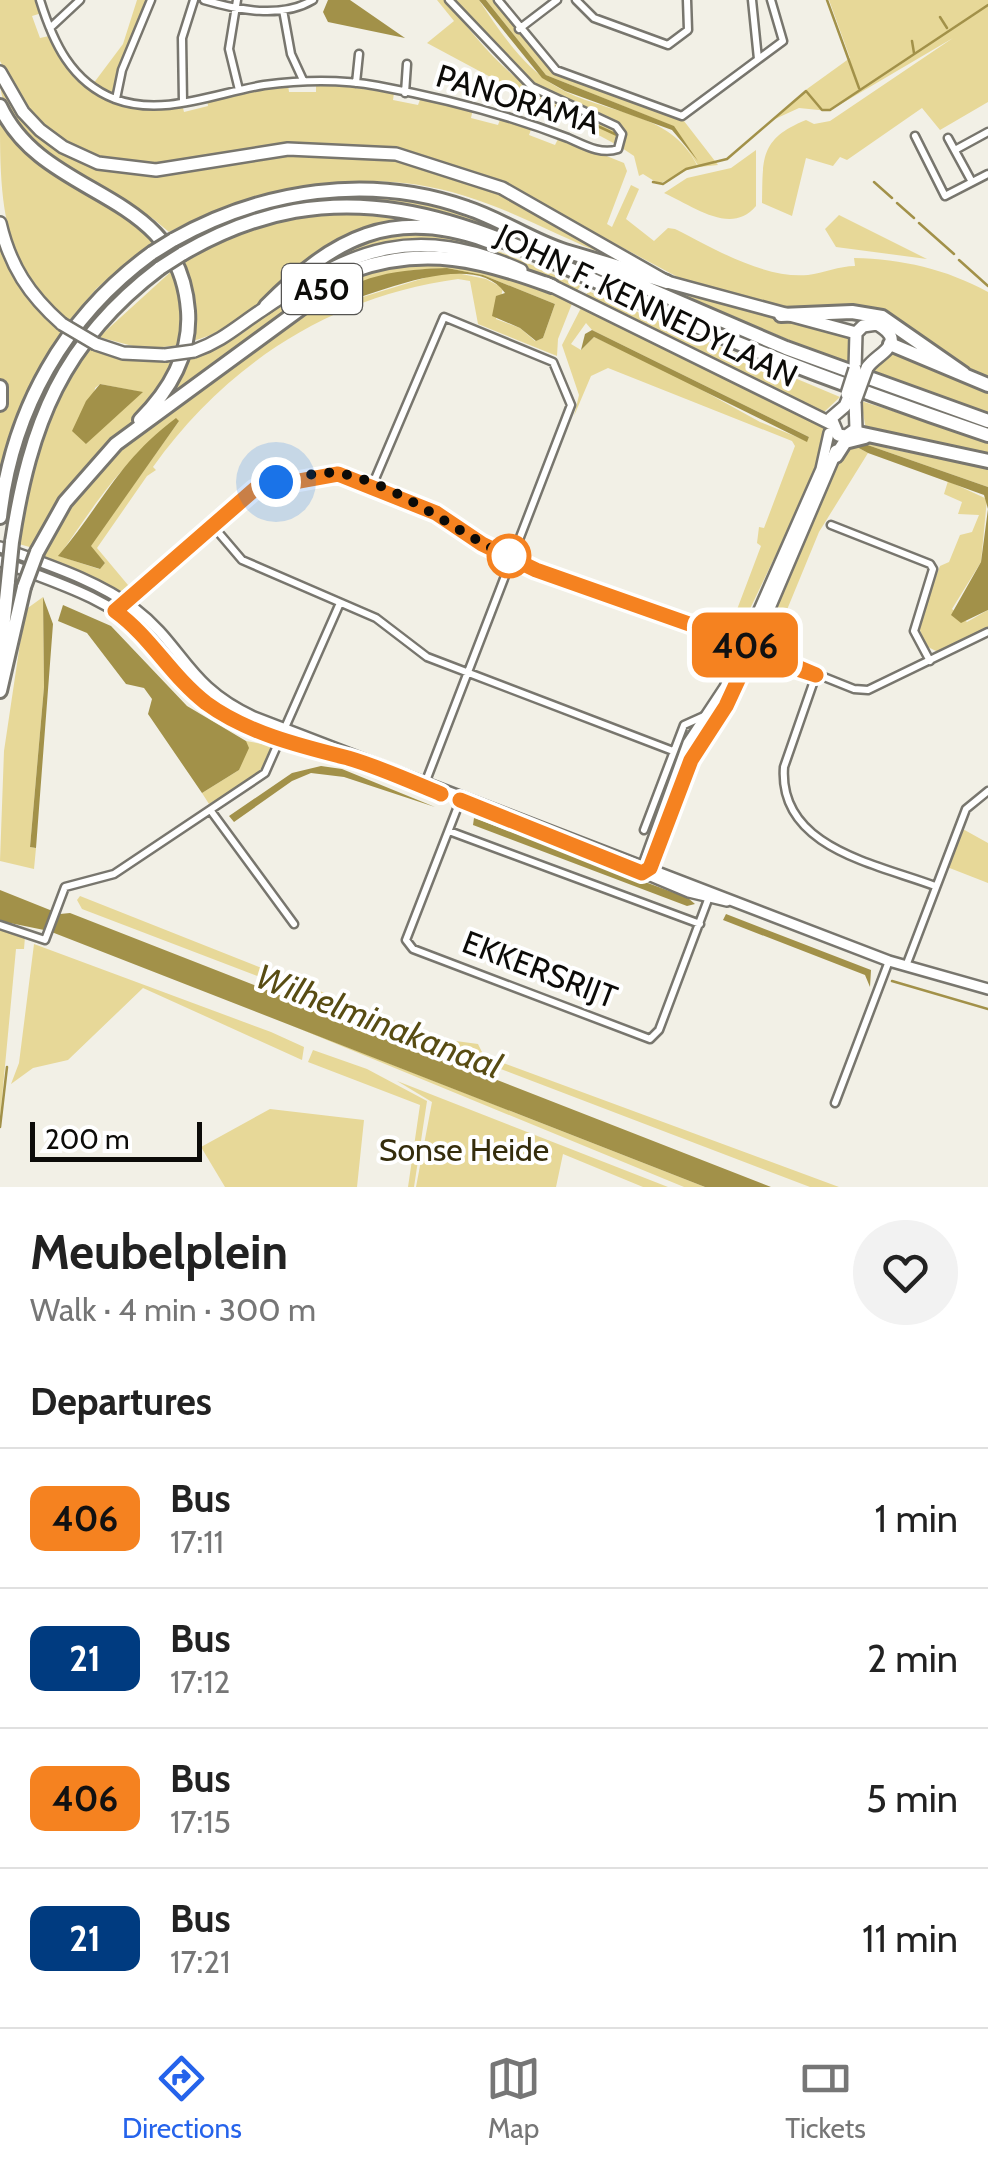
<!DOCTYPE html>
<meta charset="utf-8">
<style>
:root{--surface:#fff;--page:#f2f2f2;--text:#222;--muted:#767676;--line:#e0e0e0;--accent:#2563eb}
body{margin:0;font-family:Cabin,sans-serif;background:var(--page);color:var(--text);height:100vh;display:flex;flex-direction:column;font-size:38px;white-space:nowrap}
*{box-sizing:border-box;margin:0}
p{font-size:32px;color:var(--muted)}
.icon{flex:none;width:55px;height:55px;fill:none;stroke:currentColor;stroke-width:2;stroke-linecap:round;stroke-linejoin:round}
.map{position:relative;height:1187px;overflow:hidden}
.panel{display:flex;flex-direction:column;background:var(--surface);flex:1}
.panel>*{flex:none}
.badge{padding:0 20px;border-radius:15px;font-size:35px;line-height:65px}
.scale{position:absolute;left:30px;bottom:25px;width:172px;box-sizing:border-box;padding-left:10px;border:5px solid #0c0b08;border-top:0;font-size:28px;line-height:35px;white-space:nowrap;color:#0c0b08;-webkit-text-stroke:8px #fff;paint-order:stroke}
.you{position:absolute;width:50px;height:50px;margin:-25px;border:8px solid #fff;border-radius:50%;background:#1a73e8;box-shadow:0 0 0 15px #1a73e833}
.map>.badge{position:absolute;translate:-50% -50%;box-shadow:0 0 0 5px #fff}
h2{padding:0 30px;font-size:38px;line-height:90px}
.round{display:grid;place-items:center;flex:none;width:105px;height:105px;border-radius:52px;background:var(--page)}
.head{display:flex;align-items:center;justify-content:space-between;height:170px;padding:0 30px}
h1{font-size:48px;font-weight:700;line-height:75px}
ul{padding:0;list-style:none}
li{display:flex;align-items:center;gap:30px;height:140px;padding:0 30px;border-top:2px solid var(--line)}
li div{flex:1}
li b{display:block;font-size:38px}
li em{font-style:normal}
li .badge{min-width:110px;font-weight:700;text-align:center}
.dock{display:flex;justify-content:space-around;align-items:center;height:140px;border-top:2px solid var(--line);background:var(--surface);font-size:28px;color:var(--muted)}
.dock a{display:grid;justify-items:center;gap:5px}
.dock .current{color:var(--accent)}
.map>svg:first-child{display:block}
</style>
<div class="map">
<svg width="988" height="1187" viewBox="0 0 988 1187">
<rect width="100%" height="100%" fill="#f2f0e6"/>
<path fill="#e7d898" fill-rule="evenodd" d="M0,0H38L42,13L32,16L40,38L49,36L63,60L113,100L182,104L184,112L208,106L207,99L288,85L289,92H316V83L394,93L393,100L418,105L421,97L473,109L471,118L498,125L501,117L532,127L529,135L555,145L559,137L624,163L627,171L607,224L612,227L631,185L639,189L626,219L654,241L668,228L675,229C713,248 764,279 808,275C824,273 839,266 855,266L854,258C902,259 946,269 988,292V379L944,359L899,322L791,310L685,281L505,185L431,158L325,144L159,167L112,163L64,143L25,108L0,61Z
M137,0H148L136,23L114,96L93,84L123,44Z
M437,0H447C470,32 499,67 532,90C557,107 604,110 620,136L617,145L427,43L454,21Z
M453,0H479C500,32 524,68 557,87C605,115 670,110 697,165L659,184L643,174L639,176L634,156L622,148L624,134L619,125L537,88Z
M486,0H494L553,72L684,121L718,165L699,167L673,126L546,75Z
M829,0H988V102L940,130L922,108L847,160L840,157L833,166L806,158L792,216L762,203C763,159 759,139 806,120L814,124L830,121L953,38L829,111L799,108L775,119L807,89L850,58Z
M0,79C16,106 30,121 55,140C136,203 198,158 287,152C320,150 361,153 393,157C479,170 554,220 627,263C572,244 521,213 465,196C364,164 261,187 169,232L151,217L164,235C116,189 0,155 0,79Z
M0,115C30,164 55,168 100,196C120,209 138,224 157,238L97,288L69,321C0,268 0,197 0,115Z
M756,150V206C731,236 693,206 664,193L687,178L731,168Z
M384,194L461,209L588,267L586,272C543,253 502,229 458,216C369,189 261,210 179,249L176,245C259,205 292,197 384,194Z
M339,213H381L446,225C410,227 373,225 340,240C279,267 261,324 189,342L191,299L185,261C230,231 286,219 339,213Z
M839,215L927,259L836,247L825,229Z
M411,233C471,233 525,263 580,286L576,293L500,258L374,247L302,278C337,255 368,238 411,233Z
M0,236L27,294L63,331L30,385L0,473Z
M451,248L376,261L151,413L186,358L243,333L293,293L374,252Z
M413,257L497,267L573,301L558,339L557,356L478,324L470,281L458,279C332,296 226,364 153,467L156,470L147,476L97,548L133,591L124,596L40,559L77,497L134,435L351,273ZM447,268L483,275L555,304L543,338L535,341L520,328L496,319L503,288L486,279L447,271L327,308C364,277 399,269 447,268ZM179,421L90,546L105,563L99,569L59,556C97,502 122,459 179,421Z
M176,267L184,301L181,345L144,349L99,337Z
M621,269L850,337L851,366Z
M588,291L840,397L823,413L746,380L585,297Z
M582,306L823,426L827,447L739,632L724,633L730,628L761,546L757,543L759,527L764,528L795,446L792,441L608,368L591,376L574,416L579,395L562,345ZM586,323L592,330L809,437L807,441L760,422L664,369L594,337L581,350L571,344Z
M90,345L177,361C135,427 81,486 33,548L19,544C26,472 46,403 90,345ZM100,384L136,391L86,444L95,388Z
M895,351L988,390V414L871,373Z
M861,401L988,441V455L866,430Z
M870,441L889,449L988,467V487L859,442Z
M855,446L868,453L819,532L784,617L788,619L776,653L763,631L843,448Z
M948,481L987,499L981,562L952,609L967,622L988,610V628L940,653L926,646L918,625L940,566L949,562L960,535L972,532L979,515L958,514L962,502L944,494Z
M43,597L44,687L30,847L36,848L34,869L0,861L4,751L25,610Z
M246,741L273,746C267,775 233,791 209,804L202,793L239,770Z
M961,828L988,843V883L947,867Z
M80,896L441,1039L478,1044L484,1056L839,1187H810L82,909L77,900Z
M0,930L25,937L24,949H16L0,1119Z
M34,944L271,1032L304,1047L302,1060L143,988L68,1060L33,1068L11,1084L19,1063Z
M288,1024L705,1187H684Z
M313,1050L367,1069L427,1101L414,1187H408L420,1105L308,1062Z
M397,1081L668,1187H643L563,1154L556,1187H416L432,1102Z
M270,1109L364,1120L357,1187H225L201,1147Z"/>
<path fill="#a29149" d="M328,0H350L405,38L328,22L323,12Z
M479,0H486L546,75L674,126L698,161L672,130L565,91L542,78Z
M447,268L483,275L555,304L543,338L536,341L520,328L492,316L496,296L505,293C472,246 365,299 321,310C348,274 405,269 447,268Z
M592,330L809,437L807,442L594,337L581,350L585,334Z
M100,384L143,392L86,444L72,431L86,401Z
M176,418L179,421L91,546L105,563L100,569L58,556C101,506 119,460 176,418Z
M859,442L988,487V610L961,623L951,615L981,562L988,509L984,495L868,453L855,446Z
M43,597L53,624L36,848L30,847L44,687Z
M63,605L111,626L187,706L246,741L249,748L239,770L202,793L148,714L152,699L144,688L126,684L87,633L58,621Z
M321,766L342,769L435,807L344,777L311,773L292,781L234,822L229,816L292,773Z
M474,818L688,898L695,904L687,906L473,825Z
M0,890L60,914L70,913L771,1187H705L49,931L5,922L0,920Z
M726,914L871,970L870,987L865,975L723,920Z"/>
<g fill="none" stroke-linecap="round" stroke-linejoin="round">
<path stroke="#a29149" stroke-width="2.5" d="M827,0L859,88
M940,17L947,28
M912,41L914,53
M528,94L617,135
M653,182L663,184L686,169L727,159L806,91L822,110H830L988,5
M874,182L892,198
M897,203L914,218
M919,223L954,254
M959,260L988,286
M892,981L988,1009
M0,1127L7,1067"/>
<g stroke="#78766e" stroke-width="11">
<path id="minor" d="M40,0C53,42 71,82 115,99C163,117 216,93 264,85C302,80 340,79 378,86C443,98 506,114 568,138C584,145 601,155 618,149L622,134L616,126L532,87L449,0
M204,0C238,10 281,19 313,0
M237,0L229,49L239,90
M498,0L556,70L682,116L783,41L771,0
M576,0L594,18L668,45L688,30L687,0
M752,0L758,59
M283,10L291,54L303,80
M50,28L80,0
M519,29L557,0
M356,83L359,54
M405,93L407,64
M116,99L122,70L151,0
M183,102L182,38L194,0
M915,136L945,196L988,174
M948,138L972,182
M955,150L988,132
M372,486L444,317L553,362L571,405L424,786
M831,525L930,564L933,569L914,631L930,661
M213,526L242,560L376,618L427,657L673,751
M493,549L531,566
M115,611L255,489L338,474L436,513L509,562L767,655
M715,636L810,674
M779,659L854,689L868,690L988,632
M816,675L784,767C778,848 877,864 935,886
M462,796L406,940L413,949L650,1039L659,1030L709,897
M211,811L294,924
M644,830L684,725L704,716
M449,831L700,924
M0,925L45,940L65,887L114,874L265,773L340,603
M906,966L966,809L988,791
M835,1103L889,961"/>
</g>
<g stroke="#78766e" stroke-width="14">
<path id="secondary" d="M0,547C45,564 95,579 134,608C184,646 186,686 254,717L889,961L988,989
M0,561C50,581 106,596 145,634C167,656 181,684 207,703C252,736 307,743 358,762
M620,863L689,892L727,901
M649,869L691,760L727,706L757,636
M642,870L688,743L725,687L821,469L829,433"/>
</g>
<g stroke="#78766e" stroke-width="16">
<path id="trunk" d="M0,72L23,112L40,130L63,147L98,163L156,170L288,149L396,154L502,188L667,282L856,333
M0,223C10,266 29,295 62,324
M546,283L830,423
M96,344L123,353L165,355
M194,351C223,341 240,324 265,308C355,248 415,223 521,270
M855,369L856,333L863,326L877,324C911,344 875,354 867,368
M850,394L845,406L831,418L838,435L846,436L856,429L855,401
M759,633L765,648L779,659
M757,636L836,451"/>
</g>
<g stroke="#78766e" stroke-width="18">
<path id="motorway" d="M0,106C45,202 179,187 188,311C191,354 169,391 140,420
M173,240C262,190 369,173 467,208C501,219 532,241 565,251C599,261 633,271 667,282
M182,254C373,142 519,253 696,326C792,366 890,402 988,435
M586,262L786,348L988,421
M266,306C333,238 393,206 488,241
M781,315L852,312L882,317L964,374
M890,344L988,385
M0,387V404
M854,432L988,461
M836,456L845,442L865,437
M0,517C12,410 64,317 152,253
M12,542C30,424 62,342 160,268
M37,552L65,502L116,444L352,271C425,245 482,260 552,286
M0,658L8,581
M0,691L24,587"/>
</g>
<use href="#minor" stroke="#fff" stroke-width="6"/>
<use href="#secondary" stroke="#fff" stroke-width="9"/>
<use href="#trunk" stroke="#fff" stroke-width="11"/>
<use href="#motorway" stroke="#fff" stroke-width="12"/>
<g stroke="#78766e" stroke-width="16" stroke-linecap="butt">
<path id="trunk-bridge" d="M62,324L96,344
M165,355L194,351
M847,394L855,369
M855,401L867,368"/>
</g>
<g stroke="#78766e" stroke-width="18" stroke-linecap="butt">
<path id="motorway-bridge" d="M152,253L173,240
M160,268L182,254
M8,581L12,542
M24,587L37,552"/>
</g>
<use href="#trunk-bridge" stroke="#fff" stroke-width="11"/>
<use href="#motorway-bridge" stroke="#fff" stroke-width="12"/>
</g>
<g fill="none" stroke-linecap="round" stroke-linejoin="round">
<g stroke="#fff" stroke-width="22">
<path id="line" d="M441,794C410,781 379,767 348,758C300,746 247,733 206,703C171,676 151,637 115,611L255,489L338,474L436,513L482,544L536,570L726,637L816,675L750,654L726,706L691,760L650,868L642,873L460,800"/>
</g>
<use href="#line" stroke="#f58220" stroke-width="15"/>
<path stroke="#0c0b08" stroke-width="10" stroke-dasharray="0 18" d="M276,482C295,478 318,471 338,473C400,483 461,537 509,556"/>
</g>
<circle fill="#fff" stroke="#f58220" stroke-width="5" cx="509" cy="556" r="20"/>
<g text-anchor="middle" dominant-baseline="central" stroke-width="8" stroke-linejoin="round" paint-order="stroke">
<rect fill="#fff" stroke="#555452" stroke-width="2.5" x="282" y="264" width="80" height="50" rx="8"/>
<g font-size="30" font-weight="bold" fill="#0c0b08">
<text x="322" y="289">A50</text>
</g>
<g font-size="32" fill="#0c0b08" stroke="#fff">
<text transform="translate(518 99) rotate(17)">PANORAMA</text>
<text transform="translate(647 305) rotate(26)">JOHN F. KENNEDYLAAN</text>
<text transform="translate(540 969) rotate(21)">EKKERSRIJT</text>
</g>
<g font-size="32" fill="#352d0c" stroke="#fff">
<text x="464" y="1149">Sonse Heide</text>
</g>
<g font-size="35" font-style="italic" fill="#584c13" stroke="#fff">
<text transform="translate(379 1021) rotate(21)">Wilhelminakanaal</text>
</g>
</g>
</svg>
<div class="scale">200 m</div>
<div class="you" style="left:276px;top:482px"></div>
<b class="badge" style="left:745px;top:645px;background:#f58220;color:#111">406</b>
</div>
<section class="panel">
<div class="head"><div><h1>Meubelplein</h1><p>Walk · 4 min · 300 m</p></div><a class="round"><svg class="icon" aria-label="heart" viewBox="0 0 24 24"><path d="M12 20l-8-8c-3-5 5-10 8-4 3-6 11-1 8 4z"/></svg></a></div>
<h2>Departures</h2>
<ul>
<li><span class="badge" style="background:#f58220;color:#111">406</span><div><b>Bus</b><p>17:11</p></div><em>1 min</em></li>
<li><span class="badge" style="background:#003b80;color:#fff">21</span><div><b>Bus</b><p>17:12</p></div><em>2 min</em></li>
<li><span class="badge" style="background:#f58220;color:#111">406</span><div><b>Bus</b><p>17:15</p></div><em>5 min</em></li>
<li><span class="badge" style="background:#003b80;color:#fff">21</span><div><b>Bus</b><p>17:21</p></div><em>11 min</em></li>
</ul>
</section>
<nav class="dock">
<a class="current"><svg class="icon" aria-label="directions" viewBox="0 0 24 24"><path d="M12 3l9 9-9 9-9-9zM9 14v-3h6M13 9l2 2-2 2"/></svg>Directions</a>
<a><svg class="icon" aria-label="map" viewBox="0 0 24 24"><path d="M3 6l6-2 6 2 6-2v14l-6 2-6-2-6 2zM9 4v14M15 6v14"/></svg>Map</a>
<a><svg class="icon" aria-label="tickets" viewBox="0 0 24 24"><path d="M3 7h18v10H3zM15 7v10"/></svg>Tickets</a>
</nav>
